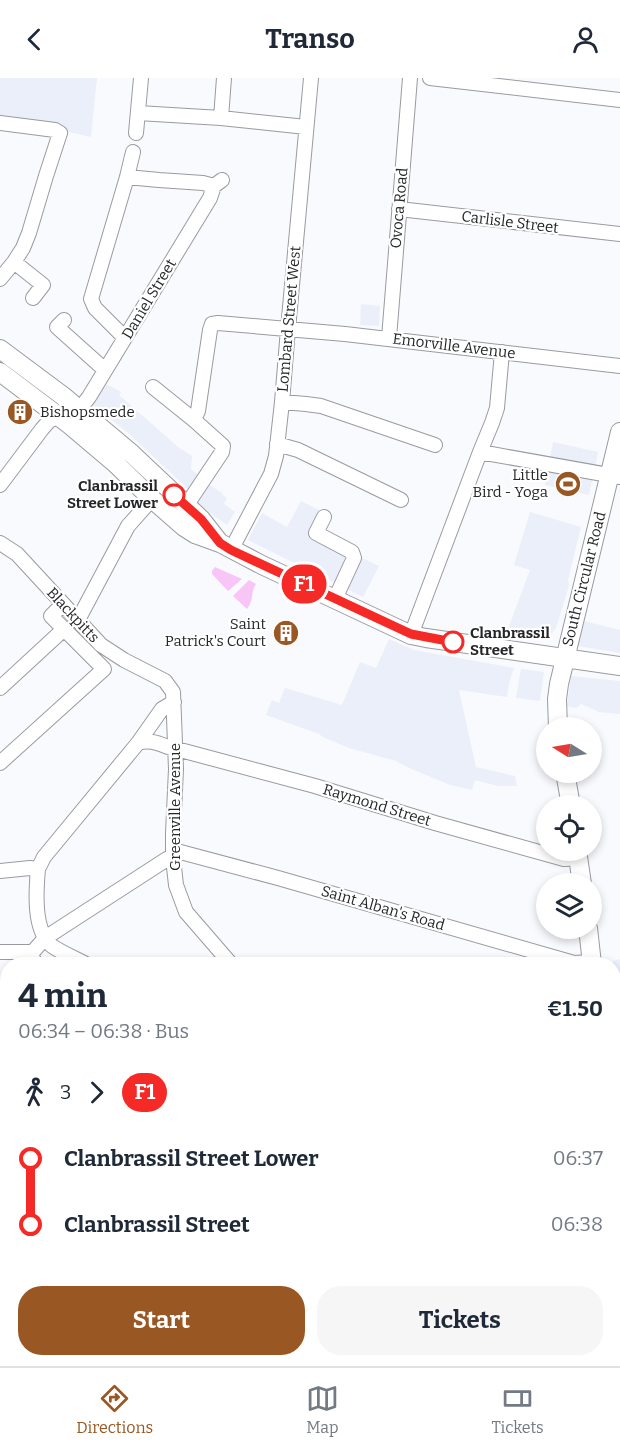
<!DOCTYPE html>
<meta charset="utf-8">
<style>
:root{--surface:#fff;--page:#f6f6f7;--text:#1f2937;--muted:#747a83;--line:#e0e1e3;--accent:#985723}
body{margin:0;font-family:Bitter,serif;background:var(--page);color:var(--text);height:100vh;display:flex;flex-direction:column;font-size:22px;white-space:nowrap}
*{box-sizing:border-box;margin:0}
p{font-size:20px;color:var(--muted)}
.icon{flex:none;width:33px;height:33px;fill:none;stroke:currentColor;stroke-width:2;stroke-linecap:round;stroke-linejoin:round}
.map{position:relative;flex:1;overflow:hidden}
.panel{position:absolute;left:0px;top:879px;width:621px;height:410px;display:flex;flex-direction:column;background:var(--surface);border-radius:24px 24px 0 0;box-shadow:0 3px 9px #0003}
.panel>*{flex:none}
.badge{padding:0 12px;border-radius:20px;font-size:21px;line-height:39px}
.needle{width:39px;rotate:281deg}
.buttons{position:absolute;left:536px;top:639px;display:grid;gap:12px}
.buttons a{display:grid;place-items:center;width:66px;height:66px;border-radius:50%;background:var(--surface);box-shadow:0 3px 9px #0003;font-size:30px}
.map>.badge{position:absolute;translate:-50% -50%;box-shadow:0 0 0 3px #fff}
.legs{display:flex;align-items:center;gap:9px;height:66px;padding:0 18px;font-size:20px}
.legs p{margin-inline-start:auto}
.head{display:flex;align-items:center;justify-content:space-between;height:102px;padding:0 18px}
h1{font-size:33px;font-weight:700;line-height:45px}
.button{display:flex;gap:12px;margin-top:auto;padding:12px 18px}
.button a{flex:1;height:69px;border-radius:24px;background:var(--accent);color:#fff;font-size:24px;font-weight:700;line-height:69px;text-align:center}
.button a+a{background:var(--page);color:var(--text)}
ul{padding:0 18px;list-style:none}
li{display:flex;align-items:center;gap:21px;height:66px;font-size:22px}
li i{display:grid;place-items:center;width:9px;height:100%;margin:0 8px;background:currentColor}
li i::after{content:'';width:15px;height:15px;margin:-8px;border:4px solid;border-radius:50%;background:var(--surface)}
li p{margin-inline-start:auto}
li:first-child i{background:linear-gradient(#0000 50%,currentColor 0)}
li:last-child i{background:linear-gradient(currentColor 50%,#0000 0)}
header{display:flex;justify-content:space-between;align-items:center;height:78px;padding:0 18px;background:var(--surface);font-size:27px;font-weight:700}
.tab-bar{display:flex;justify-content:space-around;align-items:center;height:84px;border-top:2px solid var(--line);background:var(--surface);font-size:16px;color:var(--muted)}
.tab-bar a{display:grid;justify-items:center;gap:3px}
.tab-bar .current{color:var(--accent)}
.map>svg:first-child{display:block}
</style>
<header><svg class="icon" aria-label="back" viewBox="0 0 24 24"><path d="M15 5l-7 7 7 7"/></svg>Transo<svg class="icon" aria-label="person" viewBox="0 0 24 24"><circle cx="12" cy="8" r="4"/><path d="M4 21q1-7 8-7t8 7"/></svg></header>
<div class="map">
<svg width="620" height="1288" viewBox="0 0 620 1288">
<rect width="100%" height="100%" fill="#f9fafe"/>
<path fill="#ebeff9" d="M0,0H97L91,59L64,53V50L59,48L0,43Z
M361,226L380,228L379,248L360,247Z
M106,306L121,314L119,317L178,369L192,378L191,391L208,406L222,415V416L227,420L224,426L235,434L227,447L195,424L188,411L156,381L128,355L93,327Z
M553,364L598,374L589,417L545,407Z
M301,423L319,432L316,438L317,442L309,459L362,480L379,488L363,519L248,462L262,435L287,449Z
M530,434L581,449L568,502L569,506L568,511L556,550L551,556H533L508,551L530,492L514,487Z
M584,543L620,552V575L578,568Z
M389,561L414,572L514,590L509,605L507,619L459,612L476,689L515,698L517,708H498L475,702L472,712L450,707L409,690L396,683L349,670L323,659L319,656L266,637L272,622L279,625L285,610L342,627L360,584L376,590Z
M521,591L544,594L540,623L516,620Z
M571,598L620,603V636L599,634L581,626L576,630L567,628Z
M620,881V930L613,883Z
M301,1281H436L440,1288H301Z"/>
<path fill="#f8c5f7" d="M215,489L242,501L228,513L212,496V493Z
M249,502L256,506C250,515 255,520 247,531L233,518Z"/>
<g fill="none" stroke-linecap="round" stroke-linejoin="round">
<g stroke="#999ba0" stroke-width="16">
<path id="minor" d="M430,0L620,22
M138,35L221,40L306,49
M221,40L224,0
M0,45L55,52L60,55L46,98L29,155L23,170L14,184L0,201
M136,55L141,0
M127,99L159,102L203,105L214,108L222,102
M399,131L620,156
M14,184L43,207L33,220
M64,242L57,249L105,292
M125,260L95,230L91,221L127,99L133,74
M389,260L410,0
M153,309L194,342L198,333L210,252L212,246L218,245L345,256L620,288
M282,324L306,326L321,328L435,367
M79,332L89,319L210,120L214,108
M277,366L298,372L401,422
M480,374L620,399
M0,407L42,351L49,343L59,338
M186,428L222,374L223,368L194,342
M324,439L316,455L352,474L354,480L335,521
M0,465L17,476L101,567L124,582L165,603L173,614L176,691L173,755V780L176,807L186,834L231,886
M231,472L271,396L276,378L282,324L288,251L311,0
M78,542L128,448L152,421
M411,557L480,374L492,345L497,330L502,274
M0,610L63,552
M138,665C155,659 167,672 184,673L315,708L435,745L564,781L579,780
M0,685L104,591L51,538L63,526
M173,772L278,800L574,885L592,884
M38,791C36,813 33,853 52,868C62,875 75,880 86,886
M0,793L30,790L38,791L44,779L138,665L162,631L174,624
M0,874H29L36,886
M31,876L45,860L167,781L173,780
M0,1006L8,1005
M614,1087L620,1086
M0,1145H8
M0,1207L8,1206
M61,1281L62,1288
M175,1281L177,1288
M273,1281L275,1288
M559,1281L570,1288
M292,1288L294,1281"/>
</g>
<g stroke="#999ba0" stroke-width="20">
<path id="major" d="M0,271L63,318L132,376L201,441L219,464
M0,294L70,347L115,385L152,421L184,449L195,456L220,465L262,487L411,557L426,560L620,588
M558,650L557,621L559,606L620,354
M565,694L571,728
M577,772L582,806
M588,850L592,886
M614,1020L620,1048"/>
</g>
<use href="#minor" stroke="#fff" stroke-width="14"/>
<use href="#major" stroke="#fff" stroke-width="18"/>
</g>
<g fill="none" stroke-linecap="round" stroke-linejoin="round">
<g stroke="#fff" stroke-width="14">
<path id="line-1" d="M174,417L201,441L220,465L231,472L411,556L453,564"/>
</g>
<use href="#line-1" stroke="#f52a26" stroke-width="9"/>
</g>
<defs>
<g id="building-disc" transform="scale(1.35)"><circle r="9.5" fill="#985723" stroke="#fff"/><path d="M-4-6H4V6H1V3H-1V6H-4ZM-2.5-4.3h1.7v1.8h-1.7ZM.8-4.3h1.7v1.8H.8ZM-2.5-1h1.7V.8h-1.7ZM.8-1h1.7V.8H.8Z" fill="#fff"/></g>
<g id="stadium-disc" transform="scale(1.35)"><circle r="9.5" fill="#985723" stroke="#fff"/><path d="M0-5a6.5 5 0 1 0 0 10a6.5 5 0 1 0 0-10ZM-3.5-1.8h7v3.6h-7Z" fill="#fff"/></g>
</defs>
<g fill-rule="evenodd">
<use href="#building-disc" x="20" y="334"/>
<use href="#stadium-disc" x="568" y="406"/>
<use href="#building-disc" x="286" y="555"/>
</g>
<g fill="#fff" stroke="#f52a26" stroke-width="3">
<circle cx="174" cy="417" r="10"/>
<circle cx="453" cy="564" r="10"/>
</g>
<g text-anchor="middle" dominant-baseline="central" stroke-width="4.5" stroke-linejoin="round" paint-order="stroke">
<g font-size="15" fill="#252627" stroke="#fff">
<text transform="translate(399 130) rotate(-85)">Ovoca Road</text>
<text transform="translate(510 144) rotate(7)">Carlisle Street</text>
<text transform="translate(149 221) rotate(-59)">Daniel Street</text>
<text transform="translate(289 241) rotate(-85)">Lombard Street West</text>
<text transform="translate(454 268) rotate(7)">Emorville Avenue</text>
<text transform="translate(584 501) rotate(-76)">South Circular Road</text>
<text transform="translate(73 537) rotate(47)">Blackpitts</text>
<text transform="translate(377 727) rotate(17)">Raymond Street</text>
<text transform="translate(175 729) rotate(-90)">Greenville Avenue</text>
<text transform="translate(383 830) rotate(16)">Saint Alban's Road</text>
</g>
<g font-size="15" fill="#252627" stroke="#fff" text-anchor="end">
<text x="40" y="334" text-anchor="start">Bishopsmede</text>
<text x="548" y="397">Little<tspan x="548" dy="17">Bird - Yoga</tspan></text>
<text x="266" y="546">Saint<tspan x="266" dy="17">Patrick's Court</tspan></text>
</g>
<g font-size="15" font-weight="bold" fill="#252627" stroke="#fff" text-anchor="end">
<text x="158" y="408">Clanbrassil<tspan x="158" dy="17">Street Lower</tspan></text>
<text x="470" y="555" text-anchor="start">Clanbrassil<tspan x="470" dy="17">Street</tspan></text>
</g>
</g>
</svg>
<div class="buttons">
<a><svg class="needle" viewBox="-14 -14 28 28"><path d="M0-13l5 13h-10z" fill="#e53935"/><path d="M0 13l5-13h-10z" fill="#747a83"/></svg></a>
<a><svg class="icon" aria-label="locate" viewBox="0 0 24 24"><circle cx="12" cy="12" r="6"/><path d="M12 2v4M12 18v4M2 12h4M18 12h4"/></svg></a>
<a><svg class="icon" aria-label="layers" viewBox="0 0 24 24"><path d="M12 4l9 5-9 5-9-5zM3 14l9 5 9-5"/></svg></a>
</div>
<b class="badge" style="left:304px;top:506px;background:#f52a26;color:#fff">F1</b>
<section class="panel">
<div class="head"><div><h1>4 min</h1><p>06:34 – 06:38 · Bus</p></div><b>€1.50</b></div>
<div class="legs"><svg class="icon" aria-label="walk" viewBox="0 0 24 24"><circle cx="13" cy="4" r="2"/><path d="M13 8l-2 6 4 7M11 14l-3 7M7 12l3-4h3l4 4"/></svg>3<svg class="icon" aria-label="forward" viewBox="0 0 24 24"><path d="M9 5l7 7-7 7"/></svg><b class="badge" style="background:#f52a26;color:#fff">F1</b></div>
<ul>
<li><i style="color:#f52a26"></i><b>Clanbrassil Street Lower</b><p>06:37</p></li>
<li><i style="color:#f52a26"></i><b>Clanbrassil Street</b><p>06:38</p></li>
</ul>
<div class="button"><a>Start</a><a>Tickets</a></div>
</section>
</div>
<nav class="tab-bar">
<a class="current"><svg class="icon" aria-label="directions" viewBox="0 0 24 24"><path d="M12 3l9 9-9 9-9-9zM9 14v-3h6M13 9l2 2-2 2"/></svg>Directions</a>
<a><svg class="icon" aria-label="map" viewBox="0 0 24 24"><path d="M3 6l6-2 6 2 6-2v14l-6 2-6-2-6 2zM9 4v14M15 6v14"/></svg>Map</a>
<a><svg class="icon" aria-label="tickets" viewBox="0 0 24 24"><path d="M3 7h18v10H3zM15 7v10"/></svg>Tickets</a>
</nav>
